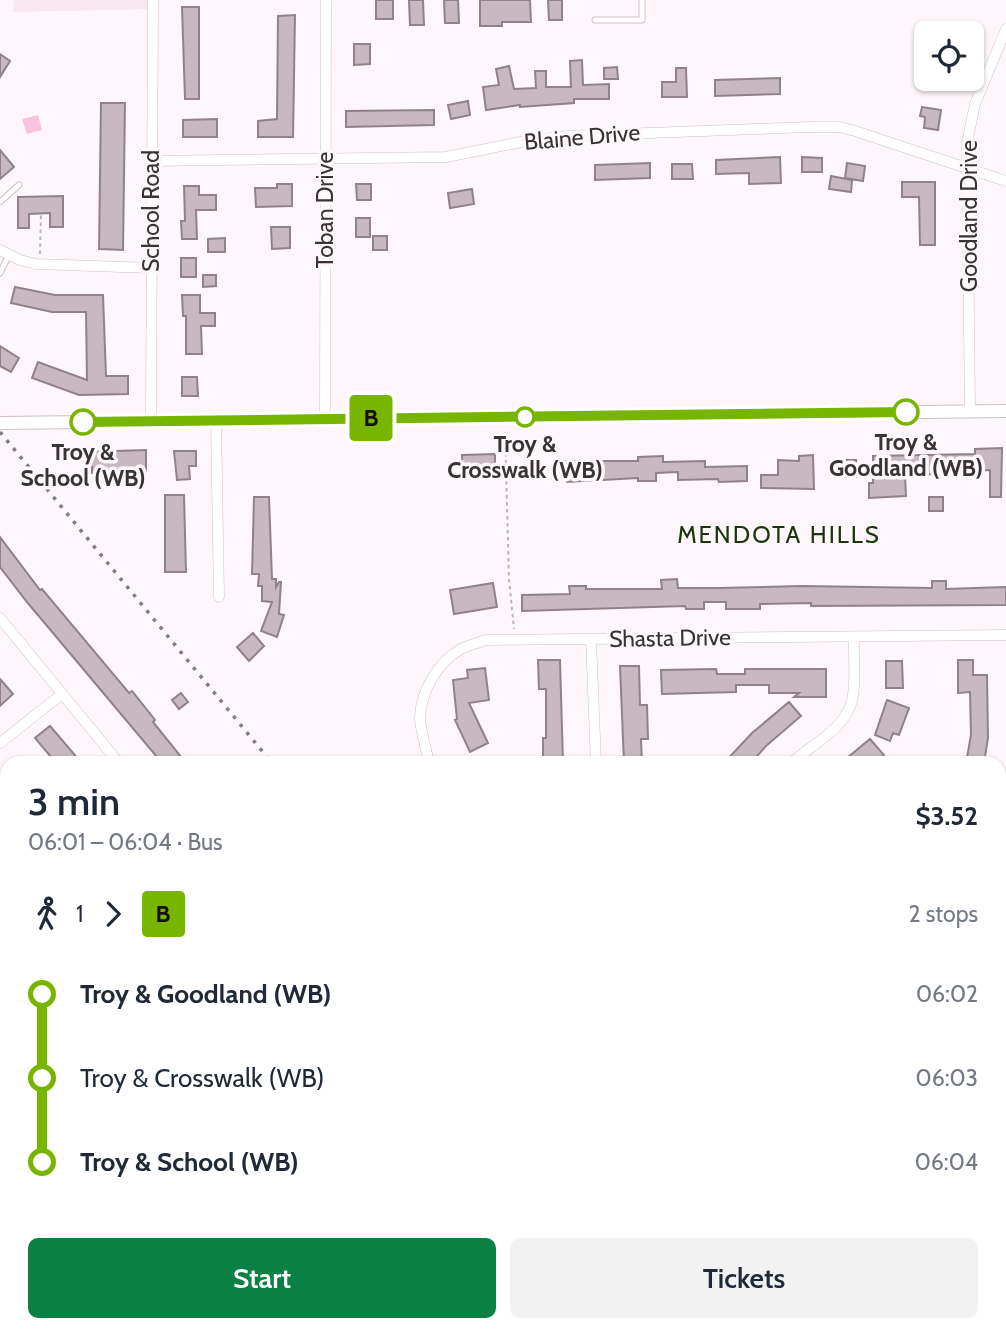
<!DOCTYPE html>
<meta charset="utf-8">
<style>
:root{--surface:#fff;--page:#f2f2f3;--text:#1f2937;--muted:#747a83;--accent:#0b8043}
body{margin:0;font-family:Cabin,sans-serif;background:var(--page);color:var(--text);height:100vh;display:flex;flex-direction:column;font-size:26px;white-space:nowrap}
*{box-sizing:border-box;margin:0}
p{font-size:23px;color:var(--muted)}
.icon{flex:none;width:38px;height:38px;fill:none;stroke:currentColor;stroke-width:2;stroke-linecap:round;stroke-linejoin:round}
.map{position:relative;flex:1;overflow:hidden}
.panel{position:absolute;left:0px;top:756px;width:1006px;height:576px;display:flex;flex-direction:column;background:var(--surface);border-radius:21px 21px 0 0;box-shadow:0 2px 5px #0004}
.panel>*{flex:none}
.badge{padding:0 14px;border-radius:5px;font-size:24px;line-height:46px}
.fabs{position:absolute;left:914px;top:21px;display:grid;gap:14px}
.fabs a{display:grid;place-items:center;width:70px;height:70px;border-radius:10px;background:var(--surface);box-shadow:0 2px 5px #0004;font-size:35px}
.map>.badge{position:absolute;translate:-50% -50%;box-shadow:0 0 0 4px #fff}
.legs{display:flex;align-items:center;gap:10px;height:77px;padding:0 28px;font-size:23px}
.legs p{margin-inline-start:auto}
.summary{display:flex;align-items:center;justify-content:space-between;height:119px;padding:0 28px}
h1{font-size:38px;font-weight:600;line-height:52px}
.button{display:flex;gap:14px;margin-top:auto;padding:14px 28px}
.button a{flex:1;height:80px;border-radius:10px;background:var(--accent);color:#fff;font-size:28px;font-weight:600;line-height:80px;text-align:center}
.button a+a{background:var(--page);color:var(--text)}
ul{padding:0 28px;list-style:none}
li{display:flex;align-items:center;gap:24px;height:84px;font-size:26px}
li i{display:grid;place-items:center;width:10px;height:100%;margin:0 9px;background:currentColor}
li i::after{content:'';width:18px;height:18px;margin:-9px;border:5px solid;border-radius:50%;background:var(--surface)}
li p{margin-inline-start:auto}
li:first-child i{background:linear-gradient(#0000 50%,currentColor 0)}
li:last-child i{background:linear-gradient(currentColor 50%,#0000 0)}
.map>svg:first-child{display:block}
</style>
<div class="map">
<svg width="1006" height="1331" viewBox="0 0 1006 1331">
<rect width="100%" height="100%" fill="#fef6fa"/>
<path fill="#f8e8ef" d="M14,0H153L152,9L13,12Z"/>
<path fill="#f9c5de" d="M38,115L42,130L27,134L22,119Z
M1006,1014V1331H630L634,1325H999V1018Z"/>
<path fill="#dd84b2" d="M1006,1148V1244L999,1243V1150Z
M0,1218L7,1219V1325H458L468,1331H0Z
M787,1325H907L914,1331H792Z"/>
<path fill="#cab8c0" stroke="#928189" stroke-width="2" d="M376,0H393V19H376Z
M409,0H423L424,25H410Z
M444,0H458L459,23H445Z
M480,0H530L531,22H502V26H480Z
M548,0H562V20H549Z
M182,7H199V99H185Z
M295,15L293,137H258V121L277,119L278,16Z
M354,44H370V64L354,65Z
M0,54L10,61L0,77Z
M582,60L583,85L609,84V99H574V103L520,107V105L486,110L483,87L499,85L496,69L509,66L514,89L536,88L535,71H546V87H571L570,61Z
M617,67L618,79H604V68Z
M676,68H686L687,97H662V82H676Z
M780,78V94L715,96V80Z
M468,101L470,115L451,119L448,105Z
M101,103H125L123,250L99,249Z
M922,107L941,110L938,130L924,128L925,117L920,116Z
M434,110V125L346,127V111Z
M217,119V137H183V120Z
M0,150L14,167L0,179Z
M780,157L781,183L749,184V173L716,174V160Z
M802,157L822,158V172H802Z
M650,163V178L595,180V165Z
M847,163L865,166L863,181L845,178Z
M672,164H692L693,179H672Z
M831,176L852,180L851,192L829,189Z
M902,182H935V245H920L919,197H902Z
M277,184H292V206L256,207L255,188H277Z
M356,184H371V200H357Z
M184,186H199V195H216V210H196L197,239H182L181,221H185Z
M472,189L474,204L450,208L448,193Z
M63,196V227H50V213L29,214V228H18V197Z
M356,218H370V237H356Z
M271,227H290V248L272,249Z
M373,236H387V250H373Z
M225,238V252H208V239Z
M181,258H196V277H181Z
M203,275H216V286L203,287Z
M15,287L55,295H103L106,376H128V394L79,395L32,378L38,362L87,380L86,312H52L11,303Z
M182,295H200V313H215V326H201L202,354H186V316H183Z
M0,346L19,358L11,372L0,366Z
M182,377H197L198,396H182Z
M1002,448L1001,497H990V470L944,472L945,474L905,475L906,496L869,498V483H873V456L975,454V449Z
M146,450V476L104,477V473H92V467H84L83,452Z
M174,451H196V466H189L190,479L177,480Z
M495,454V472L462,473V455Z
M813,455L814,489L761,488V475H778V460L799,461V456Z
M663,456V462L705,461V467L747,466V481L719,482L718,479L678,480V472L656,473V481H638V478L567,482L566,476H557V461H638V457Z
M837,460H856V477H837Z
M165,495H184L186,572H165Z
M254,497H269L272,579H276V587L279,582H281L279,614L284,615L277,637L261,631L272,602L262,601V586H258L259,574H252Z
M929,497H943V511H929Z
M0,537L40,590L42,589L129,693L132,691L155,720L153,722L186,763H162L27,602L0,567Z
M677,579L678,588H719L802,586L932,588V581H946V589L1006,587V605L811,606V603L760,604V609H726V602H704V609H686L685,606L522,611V595L570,594L569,586H586V589H662L661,580Z
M493,583L497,607L454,614L450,590Z
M253,633L264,646L249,661L237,647Z
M538,660H560L563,763H543V738H546V689H539Z
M958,660H973V675H987L988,738L984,763H966L971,735L970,692L958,693Z
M886,661H902L903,688H886Z
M620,666H639L640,705H647L648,739H641L642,763H624Z
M485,668L489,700L469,703L488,743L470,752L455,720L457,719L453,680L468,678L467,670Z
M716,669L717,674H745V669H826V697H794L799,693H769V685H736V692L662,694L661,670Z
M0,679L13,694L0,706Z
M181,693L188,702L179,709L172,700Z
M887,700L909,708L899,735L893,733L890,741L875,735Z
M789,702L801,716L766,746L751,763H724L752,733Z
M50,726L74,754L80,763H56L35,738Z
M870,739L884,755L874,763H841Z"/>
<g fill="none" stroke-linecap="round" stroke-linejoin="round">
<g stroke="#d1bfc8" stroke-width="7">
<path id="service" d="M595,20H642V0
M0,202L19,185
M0,273L9,255"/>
</g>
<g stroke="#d1bfc8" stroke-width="11">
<path id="minor" d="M151,161L446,157L521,142L567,136L810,127H840L855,131L1006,181
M0,250L20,260L36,264L151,268
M970,411L967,143L975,104L1006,29
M325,419L326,0
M216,420L219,597
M151,421L153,0
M0,618L119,763
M591,640L596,763
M0,743L62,694
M428,759C426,746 420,730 420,717C421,691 438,662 461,649C468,645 478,643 486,640L1006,635
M791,763C810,746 843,730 851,704C857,687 853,656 854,637
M999,814L1006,810
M0,860L7,879
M999,1005L1006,1002
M0,1088L7,1089
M672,1325L677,1331"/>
</g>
<g stroke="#d1bfc8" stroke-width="14">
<path id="tertiary" d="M0,423L1006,411"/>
</g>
<path stroke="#bbb4b7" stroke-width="2" stroke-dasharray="3.5 3.5" stroke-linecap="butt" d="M40,254L41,213
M505,432L509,579L514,629
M999,1039L1006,1035
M5,1211V1249H7
M344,1325L347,1326"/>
<use href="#service" stroke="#fff" stroke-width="5"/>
<use href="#minor" stroke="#fff" stroke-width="10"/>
<use href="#tertiary" stroke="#fff" stroke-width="12"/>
<path stroke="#847d80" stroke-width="3.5" stroke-dasharray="3.5 7" stroke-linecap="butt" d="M0,432L272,763
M735,1325L740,1331"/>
</g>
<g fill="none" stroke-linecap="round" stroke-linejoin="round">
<g stroke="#fff" stroke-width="16">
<path id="line-1" d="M83,422L906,412"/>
</g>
<use href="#line-1" stroke="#78b500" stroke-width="10"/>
</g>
<g fill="#fff" stroke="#78b500" stroke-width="3.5">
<circle cx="906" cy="412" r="12"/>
<circle cx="525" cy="417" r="9"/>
<circle cx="83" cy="422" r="12"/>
</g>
<g text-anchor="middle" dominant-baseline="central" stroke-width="7" stroke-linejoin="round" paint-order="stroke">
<g font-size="23" fill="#3a3336" stroke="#fef6fa">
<text transform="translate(582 137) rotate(-5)">Blaine Drive</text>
<text transform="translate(325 210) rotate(-90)">Toban Drive</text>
<text transform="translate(151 211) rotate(-90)">School Road</text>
<text transform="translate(969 216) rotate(-90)">Goodland Drive</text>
<text transform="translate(670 638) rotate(-1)">Shasta Drive</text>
</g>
<g font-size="23" font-weight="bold" fill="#3a3336" stroke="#fef6fa">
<text x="906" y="442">Troy &amp;<tspan x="906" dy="26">Goodland (WB)</tspan></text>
<text x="525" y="444">Troy &amp;<tspan x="525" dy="26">Crosswalk (WB)</tspan></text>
<text x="83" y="452">Troy &amp;<tspan x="83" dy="26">School (WB)</tspan></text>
</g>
<g font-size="24" letter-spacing="2" fill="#17370a" stroke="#fef6fa">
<text x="779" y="534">MENDOTA HILLS</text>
</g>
</g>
</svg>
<div class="fabs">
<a><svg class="icon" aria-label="locate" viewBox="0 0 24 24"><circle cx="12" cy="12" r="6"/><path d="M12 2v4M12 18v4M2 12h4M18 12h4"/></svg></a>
</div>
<b class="badge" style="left:371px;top:418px;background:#78b500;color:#111">B</b>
<section class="panel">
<div class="summary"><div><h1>3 min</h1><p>06:01 – 06:04 · Bus</p></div><b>$3.52</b></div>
<div class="legs"><svg class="icon" aria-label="walk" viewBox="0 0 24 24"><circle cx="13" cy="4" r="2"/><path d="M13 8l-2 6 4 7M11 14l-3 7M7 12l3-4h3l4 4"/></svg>1<svg class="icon" aria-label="forward" viewBox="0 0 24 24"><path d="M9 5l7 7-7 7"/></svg><b class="badge" style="background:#78b500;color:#111">B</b><p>2 stops</p></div>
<ul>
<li><i style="color:#78b500"></i><b>Troy &amp; Goodland (WB)</b><p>06:02</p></li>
<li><i style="color:#78b500"></i><span>Troy &amp; Crosswalk (WB)</span><p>06:03</p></li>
<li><i style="color:#78b500"></i><b>Troy &amp; School (WB)</b><p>06:04</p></li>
</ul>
<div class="button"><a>Start</a><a>Tickets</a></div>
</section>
</div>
